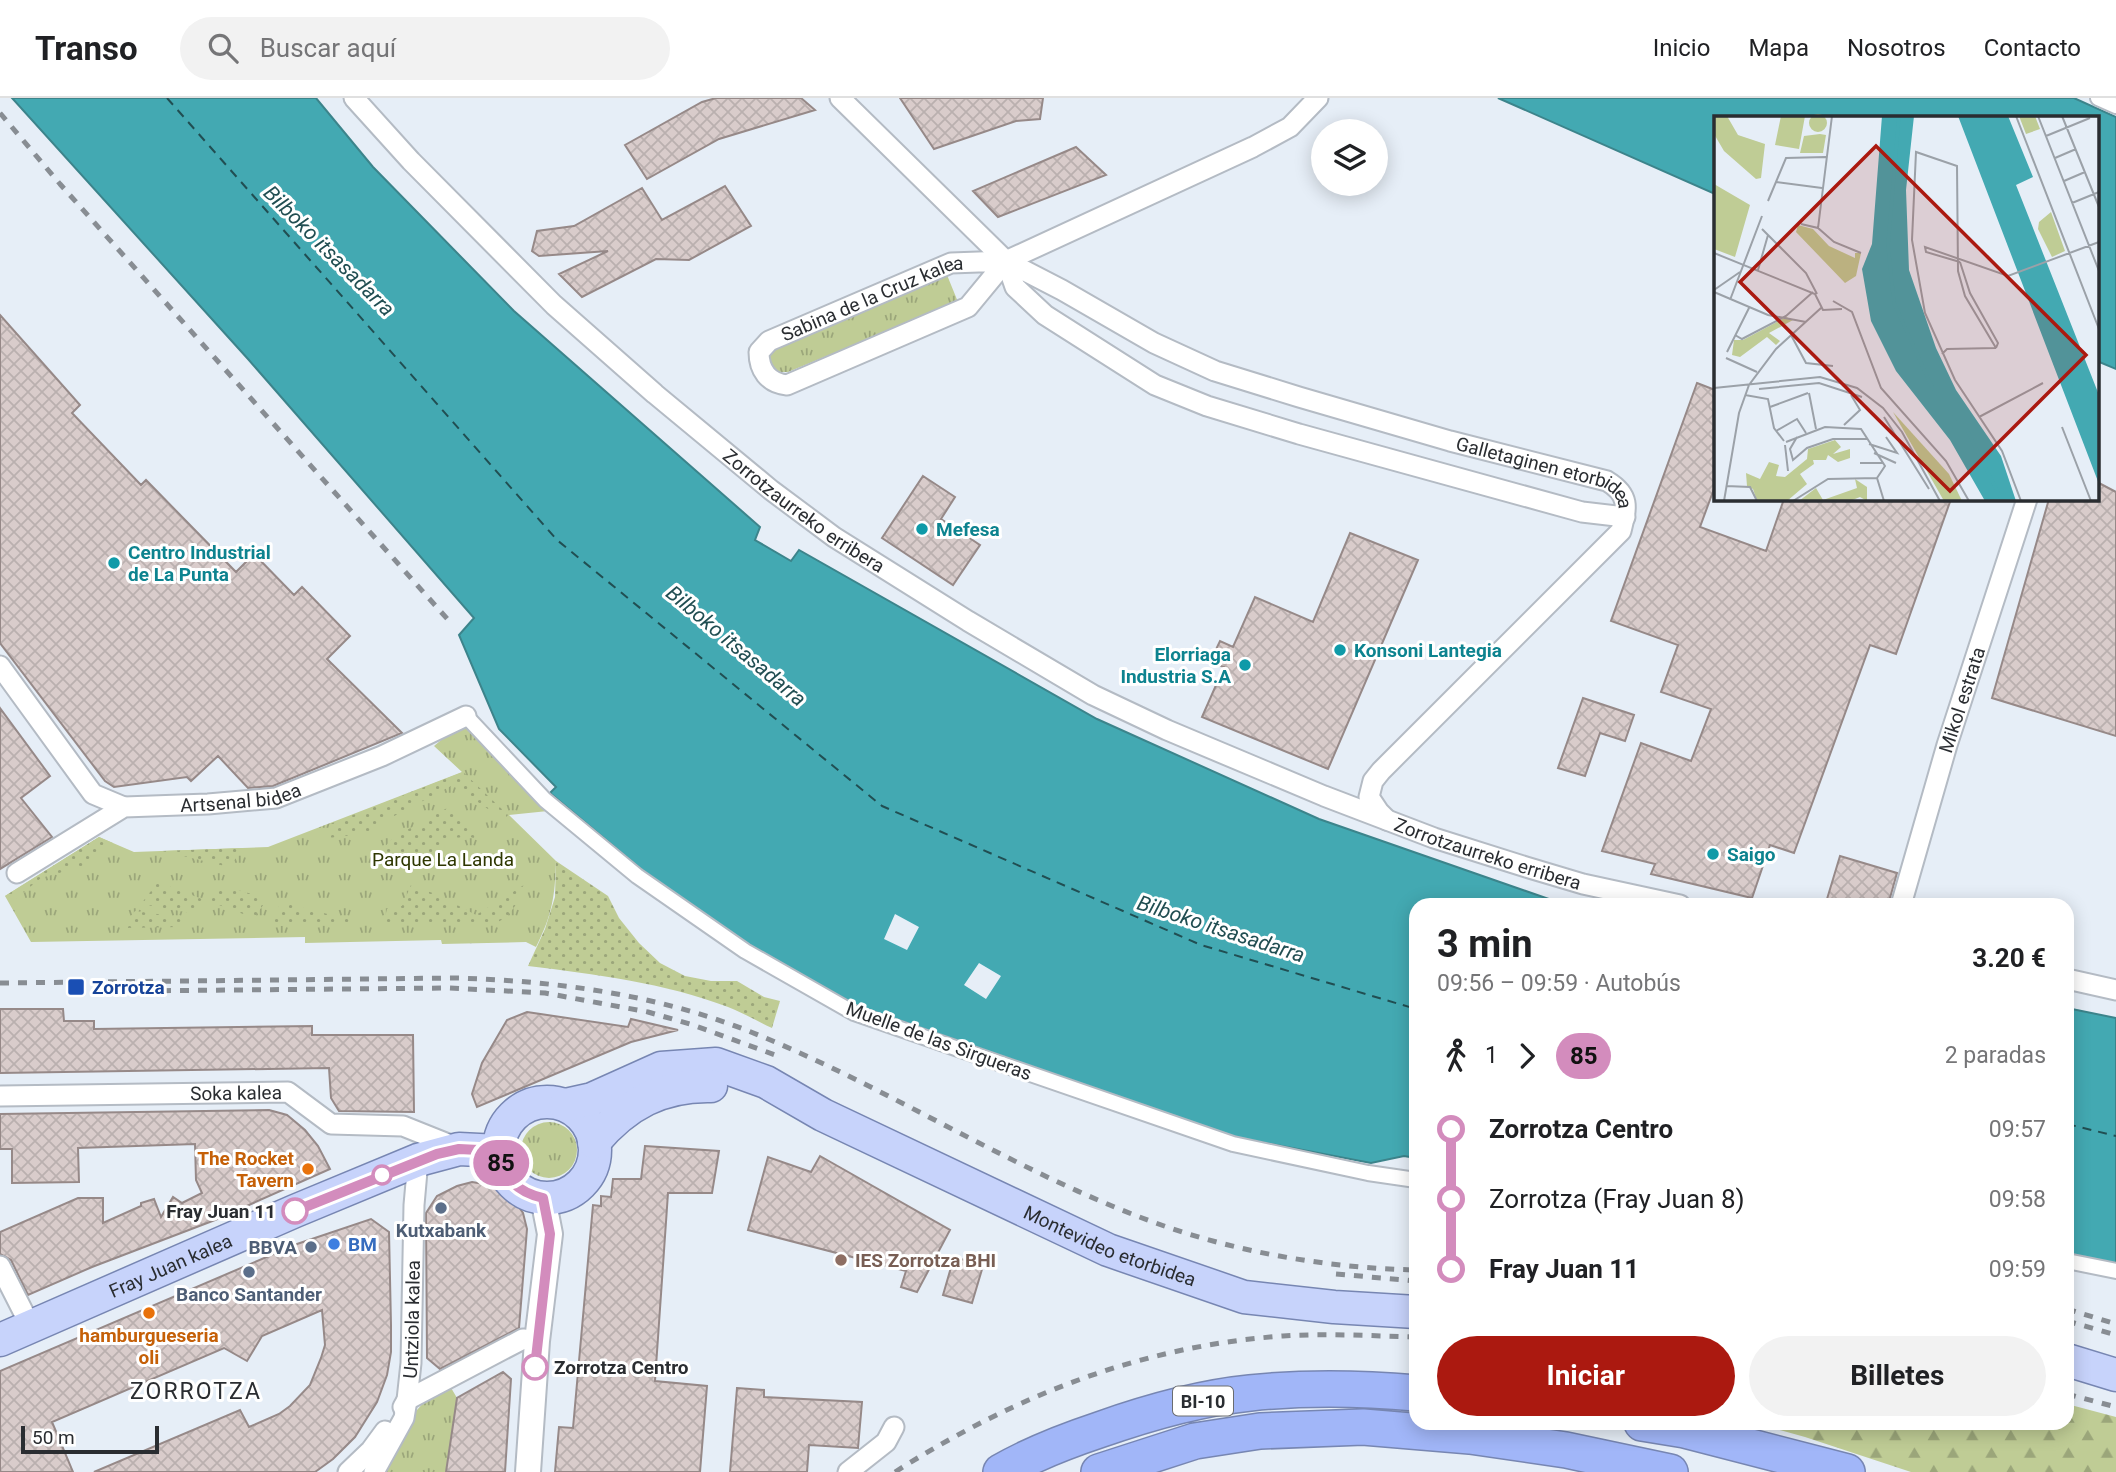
<!DOCTYPE html>
<html lang="es">
<meta charset="utf-8">
<style>
:root{--surface:#fff;--page:#f2f2f2;--text:#202124;--muted:#757577;--line:#e0e0e0;--accent:#ab1910}
body{margin:0;font-family:Roboto,sans-serif;background:var(--page);color:var(--text);height:100vh;display:flex;flex-direction:column;font-size:26px;white-space:nowrap}
*{box-sizing:border-box;margin:0}
p{font-size:23px;color:var(--muted)}
.icon{flex:none;width:38px;height:38px;fill:none;stroke:currentColor;stroke-width:2;stroke-linecap:round;stroke-linejoin:round}
.map{position:relative;flex:1;overflow:hidden}
.panel{position:absolute;left:1409px;top:800px;width:665px;height:532px;display:flex;flex-direction:column;background:var(--surface);border-radius:21px;box-shadow:0 4px 18px #0003}
.panel>*{flex:none}
.badge{padding:0 14px;border-radius:23px;font-size:24px;line-height:46px}
.fabs{position:absolute;left:1311px;top:21px;display:grid;gap:14px}
.fabs a{display:grid;place-items:center;width:77px;height:77px;border-radius:50%;background:var(--surface);box-shadow:0 4px 18px #0003;font-size:35px}
.scale{position:absolute;left:21px;bottom:18px;width:138px;box-sizing:border-box;padding-left:7px;border:4px solid #2a2d31;border-top:0;font-size:19px;line-height:24px;white-space:nowrap;color:#2a2d31;-webkit-text-stroke:5px #fff;paint-order:stroke}
.map>.badge{position:absolute;translate:-50% -50%;box-shadow:0 0 0 4px #fff}
.legs{display:flex;align-items:center;gap:10px;height:77px;padding:0 28px;font-size:23px}
.legs p{margin-inline-start:auto}
.headline{display:flex;align-items:center;justify-content:space-between;height:119px;padding:0 28px}
h1{font-size:38px;font-weight:700;line-height:52px}
.primary-button{display:flex;gap:14px;margin-top:auto;padding:14px 28px}
.primary-button a{flex:1;height:80px;border-radius:42px;background:var(--accent);color:#fff;font-size:28px;font-weight:700;line-height:80px;text-align:center}
.primary-button a+a{background:var(--page);color:var(--text)}
ul{padding:0 28px;list-style:none}
li{display:flex;align-items:center;gap:24px;height:70px;font-size:26px}
li i{display:grid;place-items:center;width:10px;height:100%;margin:0 9px;background:currentColor}
li i::after{content:'';width:18px;height:18px;margin:-9px;border:5px solid;border-radius:50%;background:var(--surface)}
li p{margin-inline-start:auto}
li:first-child i{background:linear-gradient(#0000 50%,currentColor 0)}
li:last-child i{background:linear-gradient(currentColor 50%,#0000 0)}
header{display:flex;align-items:center;gap:42px;box-sizing:border-box;height:98px;padding:0 35px;background:var(--surface);border-bottom:2px solid var(--line)}
header strong{font-size:33px}
nav{display:flex;gap:38px;margin-inline-start:auto;font-size:24px}
.search{width:490px;height:63px;background:var(--page);display:flex;align-items:center;gap:18px;box-sizing:border-box;padding:0 24px;border-radius:38px;color:var(--muted);font-size:26px}
.map>svg:first-child{display:block}
</style>
<header>
<strong>Transo</strong>
<div class="search"><svg class="icon" aria-label="search" viewBox="0 0 24 24"><circle cx="10" cy="10" r="6"/><path d="M15 15l6 6"/></svg>Buscar aquí</div>
<nav><a>Inicio</a><a>Mapa</a><a>Nosotros</a><a>Contacto</a></nav>
</header>
<div class="map">
<svg width="2116" height="1374" viewBox="0 0 2116 1374">
<defs>
<pattern id="grass-tufts" width="24" height="20" patternUnits="userSpaceOnUse" patternTransform="scale(1.75)"><rect width="24" height="20" fill="#bfcc95"/><path d="M3 7l-1-3M5 7V3M7 7l1-3M15 17l-1-3M17 17v-4M19 17l1-3" fill="none" stroke="#9ba67a"/></pattern>
<pattern id="forest-firs" width="22" height="20" patternUnits="userSpaceOnUse" patternTransform="scale(1.75)"><rect width="22" height="20" fill="#bfcc95"/><path d="M5 1l3.5 6h-7zM16 11l3.5 6h-7z" fill="#9ba67a"/></pattern>
<pattern id="garden-dots" width="8" height="8" patternUnits="userSpaceOnUse" patternTransform="scale(1.75)"><rect width="8" height="8" fill="#bfcc95"/><path d="M2 2h.1M6 6h.1" fill="none" stroke="#9ba67a" stroke-width="1.8" stroke-linecap="round"/></pattern>
<pattern id="building-cross-hatch" width="8" height="8" patternUnits="userSpaceOnUse" patternTransform="scale(1.75)"><rect width="8" height="8" fill="#d9cccb"/><path d="M0 0l8 8M0 8l8-8" fill="none" stroke="#bab0af"/></pattern>
</defs>
<rect width="100%" height="100%" fill="#e6eef7"/>
<path fill="url(#grass-tufts)" d="M947,177L958,204L788,274H775L769,263L770,256L776,250Z
M464,623L548,713L509,717L556,763C555,799 552,817 536,849L526,844L442,846L441,842L305,845V839L31,844L5,798L99,739L134,754L268,749L462,674L434,648Z
M521 1052a28 28 0 1 1 56 0a28 28 0 1 1-56 0Z
M450,1288L457,1300L446,1374H381L410,1320L424,1304Z"/>
<path fill="url(#forest-firs)" d="M2067,1306L2116,1319V1374H1911L1805,1339L1755,1325H2067Z"/>
<path fill="url(#garden-dots)" d="M463,674L508,717L504,722L453,687L379,726L371,735L328,740L330,726Z
M449,709L485,743L470,739L451,740L428,767L415,762L405,765L375,759L394,739Z
M99,739L113,745L81,769L41,780L14,802L5,798Z
M244,750L229,769L162,753Z
M556,763L608,798L619,820L639,845L660,865L685,878L711,883H737L764,899L780,903L772,930C757,923 743,915 728,909C665,885 594,876 528,868L545,831L555,799Z
M158,784L202,801L191,815L141,806Z
M527,785C519,800 514,816 498,824L383,827L387,811L402,808L411,787L438,797L476,817Z
M221,788L268,800L254,820L208,803Z
M280,804L371,827L272,828Z
M135,813L186,820L179,829L122,830Z"/>
<path fill="#43a9b2" stroke="#3c848b" stroke-width="2" d="M12,0H316L373,69L514,213L760,429L755,442L791,463L799,452L1097,621L1319,721L1566,807H1416V1060L1404,1058L1371,1065L1234,1039L858,908L737,841L641,771L550,695L556,689L499,631L459,537L474,520L248,261Z
M1498,0H2074L2116,19V271L2097,263V19H1715V96Z
M2067,910L2116,920V1165L2067,1156Z"/>
<path fill="#e6eef7" d="M895,816L919,829L907,852L884,841Z
M979,865L1001,878L986,901L964,887Z"/>
<g fill="none" stroke-linecap="round" stroke-linejoin="round">
<path stroke="#214e52" stroke-width="2" stroke-dasharray="9 7" stroke-linecap="butt" d="M167,0L557,442L882,708L1201,847L1416,911
M2067,1026L2116,1038"/>
</g>
<path fill="url(#building-cross-hatch)" stroke="#968988" stroke-width="2" d="M716,0H801L815,12L719,41L647,81L625,47L702,4Z
M900,0H1043L1040,21L1016,23L934,51Z
M1076,49L1106,77L998,119L973,93Z
M725,88L751,128L689,162L656,161L582,199L559,176L608,153L539,158L532,153L537,133L574,128L642,90L662,122Z
M0,217L80,307L72,315L141,387L146,382L236,474L254,456L294,497L302,489L350,538L327,561L402,635L273,688L248,690L218,658L191,683L187,679L114,689L105,683L0,545Z
M1697,285L1715,292V388L1700,429L1766,453L1784,401H1951L1896,556L1870,547L1794,755L1770,747L1752,800L1651,776L1655,766L1602,753L1641,645L1691,663L1711,611L1661,594L1678,547L1611,523Z
M923,378L955,399L941,421L980,447L953,487L882,440Z
M2097,384L2116,394V638L1992,600L2049,401H2097Z
M1350,435L1418,462L1328,671L1202,619L1224,569L1210,564L1220,543L1233,549L1255,499L1313,524Z
M1583,600L1634,617L1625,643L1600,635L1585,678L1558,670Z
M0,610L50,678L21,700L52,739L0,771Z
M1840,758L1897,775L1888,807H1847L1827,801Z
M0,911H63L64,923H94V931L312,928V937H413L414,1014L339,1013L331,1000L329,970L0,975Z
M527,914L628,929L631,921L678,932L631,944L477,1009L472,996L482,965L507,922Z
M269,1012L287,1017L305,1032L318,1048L330,1071L215,1122L92,1169L28,1197L11,1162L0,1156V1134L78,1100H103V1125L141,1108V1105L154,1101L161,1119L173,1099L182,1105L202,1095L196,1082L195,1046L78,1050L79,1084L12,1085V1051H0V1016Z
M645,1048L719,1053L712,1095H668L655,1283L707,1288L700,1374H555L559,1329L573,1330L593,1107L601,1108V1098L611,1099L613,1081H641Z
M820,1058L950,1132L917,1194L901,1189L906,1173L748,1132L768,1059L811,1074Z
M472,1084L496,1088L514,1102L523,1115L527,1131L519,1230L440,1271L427,1260L426,1115L437,1098L457,1088Z
M371,1121L389,1134L391,1227V1254L387,1277L377,1304L355,1339L333,1361L315,1374H94L240,1312L249,1329L279,1316L290,1308L310,1287L321,1260L325,1247L322,1212L262,1238L247,1263L224,1250L52,1324L73,1374H0V1273L297,1146Z
M954,1159L983,1168L972,1205L943,1197Z
M503,1274L511,1281L505,1374H446L457,1300Z
M737,1290L764,1292V1299L862,1304L858,1350L809,1347L807,1374H730Z"/>
<g fill="none" stroke-linecap="round" stroke-linejoin="round">
<g stroke="#b4bbc4" stroke-width="18">
<path id="pedestrian" d="M2098,0L2116,8
M466,618L545,702L637,778L745,853L854,915L1233,1046L1368,1075L1416,1082
M2067,1163L2116,1173"/>
</g>
<g stroke="#b4bbc4" stroke-width="23">
<g id="minor">
<path id="s1" d="M354,0L411,63L554,207L655,296L771,392L834,439L968,523L1093,597L1167,632L1324,698L1434,740L1526,769L1583,786L1680,807"/>
<path id="s2" d="M840,0L1006,163L1062,192L1154,245L1215,273L1299,299L1450,343L1607,383C1630,397 1627,409 1621,433L1381,673L1373,683L1369,699L1379,714L1387,722"/>
<path id="s3" d="M1006,163L968,209L787,287C768,285 759,272 759,254L769,243L951,165L1006,163L1253,49L1290,29L1318,0"/>
<path d="M1006,163L1015,189L1045,217L1155,287L1207,308L1299,336L1582,414L1625,419"/>
<path d="M0,568L93,696L124,709"/>
<path id="s4" d="M17,775L124,709L208,706L276,700L382,658L466,618"/>
<path id="s5" d="M1901,807L1947,647L2027,401"/>
<path d="M2067,881L2116,892"/>
<path id="s6" d="M0,998L288,994L331,1026L403,1028L458,1050"/>
<path d="M0,1168L31,1229"/>
<path d="M403,1309L407,1302L523,1241L537,1243"/>
<path d="M348,1374L371,1352L385,1333"/>
<path id="s7" d="M374,1374L404,1320L407,1302L411,1265L414,1107L418,1062"/>
<path d="M848,1374L886,1344L894,1329"/>
</g>
</g>
<g stroke="#b4bbc4" stroke-width="28">
<path id="tertiary" d="M528,1374L537,1243L550,1136L543,1100"/>
</g>
<g stroke="#7786b2" stroke-width="35">
<g id="primary">
<circle cx="547" cy="1052" r="48"/>
<path id="s8" d="M565,1007L592,1001L661,970L716,966L766,984L823,1017L1108,1152L1244,1199L1334,1209L1416,1214"/>
<path d="M594,1044C626,1006 662,987 711,988"/>
<path id="s9" d="M0,1242L295,1113L418,1062L459,1051L499,1053"/>
<path d="M2067,1262L2116,1277"/>
</g>
</g>
<g stroke="#7786b2" stroke-width="38">
<path id="motorway" d="M1642,1325L1685,1332L1847,1374
M1001,1374C1032,1356 1066,1343 1099,1332C1147,1315 1199,1300 1250,1295C1305,1289 1361,1290 1416,1295
M1099,1374L1195,1343L1260,1333L1363,1329L1470,1338L1566,1352L1670,1374"/>
</g>
<use href="#pedestrian" stroke="#fff" stroke-width="14"/>
<use href="#minor" stroke="#fff" stroke-width="19"/>
<use href="#tertiary" stroke="#fff" stroke-width="24"/>
<use href="#primary" stroke="#c7d3fb" stroke-width="32"/>
<use href="#motorway" stroke="#a1b6f8" stroke-width="35"/>
<path stroke="#888d93" stroke-width="5" stroke-dasharray="9 9" stroke-linecap="butt" d="M0,15L60,86L450,524
M0,885L456,880C556,883 653,896 746,932C890,989 1020,1078 1167,1129C1246,1156 1332,1170 1416,1172
M126,893L449,890L545,895L648,914L693,927L778,958
M1336,1176L1416,1183
M2067,1211L2116,1226
M2067,1223L2116,1237
M2067,1296L2116,1309
M895,1374C1015,1298 1140,1248 1283,1238C1327,1235 1372,1238 1416,1239"/>
</g>
<g fill="none" stroke-linecap="round" stroke-linejoin="round">
<g stroke="#fff" stroke-width="16">
<path id="line-1" d="M295,1113L437,1056L459,1051L499,1053C503,1080 517,1094 543,1100L550,1136L535,1269"/>
</g>
<use href="#line-1" stroke="#d38cbd" stroke-width="10"/>
</g>
<g fill="#0f9aa8" stroke="#fff" stroke-width="2.5">
<circle cx="922" cy="431" r="7"/>
<circle cx="114" cy="465" r="7"/>
<circle cx="1340" cy="552" r="7"/>
<circle cx="1245" cy="567" r="7"/>
<circle cx="1713" cy="756" r="7"/>
</g>
<rect fill="#1a4fb4" stroke="#fff" stroke-width="2.5" x="67" y="880" width="18" height="18" rx="3.5"/>
<g fill="#e8710a" stroke="#fff" stroke-width="2.5">
<circle cx="308" cy="1071" r="7"/>
<circle cx="149" cy="1215" r="7"/>
</g>
<g fill="#fff" stroke="#d38cbd" stroke-width="3.5">
<circle cx="382" cy="1077" r="9"/>
<circle cx="295" cy="1113" r="12"/>
<circle cx="535" cy="1269" r="12"/>
</g>
<g fill="#5c6f8a" stroke="#fff" stroke-width="2.5">
<circle cx="441" cy="1110" r="7"/>
<circle cx="311" cy="1149" r="7"/>
<circle cx="249" cy="1174" r="7"/>
</g>
<circle fill="#3f7fe0" stroke="#fff" stroke-width="2.5" cx="334" cy="1146" r="7"/>
<circle fill="#8d6e63" stroke="#fff" stroke-width="2.5" cx="841" cy="1162" r="7"/>
<g text-anchor="middle" dominant-baseline="central" stroke-width="6" stroke-linejoin="round" paint-order="stroke">
<rect fill="#fff" stroke="#6a6c6f" stroke-width="2" x="1173" y="1288.5" width="60" height="29" rx="5"/>
<g font-size="18" font-weight="bold" fill="#2a2d31">
<text x="1203" y="1303">BI-10</text>
</g>
<g font-size="19" fill="#2a2d31" stroke="#fff">
<text stroke="none"><textPath href="#s3" startOffset="432">Sabina de la Cruz kalea</textPath></text>
<text stroke="none"><textPath href="#s2" startOffset="816">Galletaginen etorbidea</textPath></text>
<text stroke="none"><textPath href="#s1" startOffset="612">Zorrotzaurreko erribera</textPath></text>
<text stroke="none"><textPath href="#s5" startOffset="214">Mikol estrata</textPath></text>
<text stroke="none"><textPath href="#s4" startOffset="243">Artsenal bidea</textPath></text>
<text stroke="none"><textPath href="#s1" startOffset="1381">Zorrotzaurreko erribera</textPath></text>
<text transform="translate(939 943) rotate(20)">Muelle de las Sirgueras</text>
<text stroke="none"><textPath href="#s6" startOffset="236">Soka kalea</textPath></text>
<text stroke="none"><textPath href="#s8" startOffset="593">Montevideo etorbidea</textPath></text>
<text stroke="none"><textPath href="#s9" startOffset="186">Fray Juan kalea</textPath></text>
<text stroke="none"><textPath href="#s7" startOffset="161">Untziola kalea</textPath></text>
</g>
<g font-size="19" font-weight="bold" fill="#0d838f" stroke="#fff" text-anchor="start">
<text x="936" y="431">Mefesa</text>
<text x="128" y="454">Centro Industrial<tspan x="128" dy="22">de La Punta</tspan></text>
<text x="1354" y="552">Konsoni Lantegia</text>
<text x="1231" y="556" text-anchor="end">Elorriaga<tspan x="1231" dy="22">Industria S.A</tspan></text>
<text x="1727" y="756">Saigo</text>
</g>
<g font-size="19" fill="#2e3700" stroke="#fff">
<text x="443" y="761">Parque La Landa</text>
</g>
<g font-size="19" font-weight="bold" fill="#164399" stroke="#fff" text-anchor="start">
<text x="92" y="889">Zorrotza</text>
</g>
<g font-size="19" font-weight="bold" fill="#c56008" stroke="#fff" text-anchor="end">
<text x="294" y="1060">The Rocket<tspan x="294" dy="22">Tavern</tspan></text>
<text x="149" y="1237" text-anchor="middle">hamburgueseria<tspan x="149" dy="22">oli</tspan></text>
</g>
<g font-size="19" font-weight="bold" fill="#2a2d31" stroke="#fff" text-anchor="end">
<text x="276" y="1113">Fray Juan 11</text>
<text x="554" y="1269" text-anchor="start">Zorrotza Centro</text>
</g>
<g font-size="19" font-weight="bold" fill="#4e5e75" stroke="#fff">
<text x="441" y="1132">Kutxabank</text>
<text x="297" y="1149" text-anchor="end">BBVA</text>
<text x="249" y="1196">Banco Santander</text>
</g>
<g font-size="19" font-weight="bold" fill="#366cbe" stroke="#fff" text-anchor="start">
<text x="348" y="1146">BM</text>
</g>
<g font-size="19" font-weight="bold" fill="#785e54" stroke="#fff" text-anchor="start">
<text x="855" y="1162">IES Zorrotza BHI</text>
</g>
<g font-size="21" font-style="italic" fill="#214e52" stroke="#fff">
<text transform="translate(329 153) rotate(45)">Bilboko itsasadarra</text>
<text transform="translate(736 548) rotate(40)">Bilboko itsasadarra</text>
<text transform="translate(1221 831) rotate(18)">Bilboko itsasadarra</text>
</g>
<g font-size="23" letter-spacing="2" fill="#2a2d31" stroke="#fff">
<text x="196" y="1293">ZORROTZA</text>
</g>
</g>
<g transform="translate(1714 18)">
<rect width="385" height="385" fill="#e6eef7"/>
<path d="M0,0H13L24,19L51,28L47,62L42,63L10,35L0,18ZM305,0H321L326,13L312,18ZM106,18L112,19L109,37H86L90,20ZM337,96L351,135L338,141L324,113L325,106ZM84,109L99,113L115,130L141,142V137H147L142,160L131,167L82,116ZM72,201L79,204L55,217L66,225L62,229L53,221L26,241L18,239L20,224H29ZM121,324L127,331L119,338L136,333V342L124,346L114,339L112,344H99L100,348L86,358L93,368L73,385H43L39,373L33,370L32,357L46,363L55,346L65,349L62,360L71,361L93,343L94,333ZM141,363L153,371V385L146,381L136,385H85L102,372L109,384L143,372Z" fill="#bfcc95"/>
<path d="M179,296L235,358L248,385H230Z" fill="#bfcc95"/>
<path d="M95 7a9 9 0 1 1 18 0a9 9 0 1 1-18 0ZM67,0H91L85,33L61,29ZM0,68L36,89L21,141L0,133Z" fill="#bfcc95"/>
<path d="M168,0H200L192,74L195,154L222,232L242,274L287,340L302,385H271L236,324L182,255L157,205L148,153L158,128ZM244,0H294L319,61L302,69L385,279V368Z" fill="#43a9b2"/>
<path fill="none" stroke="#43a9b2" stroke-width="3.5" d="M185,0L174,129L180,187L218,271L254,316L288,385"/>
<path fill="none" stroke="#9ba1a8" stroke-width="2" d="M302,0L385,213M324,0L385,155M348,0L385,91M332,20L376,2M341,42L362,33M350,65L371,56M62,66L108,72M54,85L72,42L112,41M358,87L385,76M87,108L104,112L120,126L147,137M104,112L118,0M48,113L92,157L103,178M0,137L101,178L109,194L128,193M246,146L212,136L211,131L294,160L385,126M246,146L256,177L284,227L282,232M44,154L54,119M0,174L26,156M0,176L54,199L92,206M16,184L48,100M119,185L138,196L167,272L232,345L255,385M21,219L28,223L72,200L99,176M77,219L92,247L119,250M282,232L251,180L244,155L243,50L202,36L198,124L211,197L241,264L288,335L307,385M13,236L35,192M228,238L233,233L282,232M12,242L43,256M0,272L106,261L143,272L169,292L188,316L226,385M45,273L105,267L148,281M95,277L102,313M31,279L54,283L60,312L70,325M56,291L94,277M170,301L215,373M265,301L329,267M130,309L146,294L137,279M348,311L377,385M62,315L83,303L92,317M83,321L76,333L79,344L93,332L119,323H153M72,326L111,311L147,313L171,350L163,362M155,328L183,337L172,321M71,329L74,355M160,337L182,347M146,347H169M163,362L170,385M12,370L36,371L43,385M10,385L25,297L35,269L62,233L107,192M79,385L114,363L163,362"/>
<path fill="#ab1910" fill-opacity="0.15" stroke="#ab1910" stroke-width="3.5" d="M162,30L372,239L236,375L26,166Z"/>
<rect width="385" height="385" fill="none" stroke="#2a2d31" stroke-width="3.5"/>
</g>
</svg>
<div class="fabs">
<a><svg class="icon" aria-label="layers" viewBox="0 0 24 24"><path d="M12 4l9 5-9 5-9-5zM3 14l9 5 9-5"/></svg></a>
</div>
<div class="scale">50 m</div>
<b class="badge" style="left:501px;top:1065px;background:#d38cbd;color:#111">85</b>
<section class="panel">
<div class="headline"><div><h1>3 min</h1><p>09:56 – 09:59 · Autobús</p></div><b>3.20 €</b></div>
<div class="legs"><svg class="icon" aria-label="walk" viewBox="0 0 24 24"><circle cx="13" cy="4" r="2"/><path d="M13 8l-2 6 4 7M11 14l-3 7M7 12l3-4h3l4 4"/></svg>1<svg class="icon" aria-label="forward" viewBox="0 0 24 24"><path d="M9 5l7 7-7 7"/></svg><b class="badge" style="background:#d38cbd;color:#111">85</b><p>2 paradas</p></div>
<ul>
<li><i style="color:#d38cbd"></i><b>Zorrotza Centro</b><p>09:57</p></li>
<li><i style="color:#d38cbd"></i><span>Zorrotza (Fray Juan 8)</span><p>09:58</p></li>
<li><i style="color:#d38cbd"></i><b>Fray Juan 11</b><p>09:59</p></li>
</ul>
<div class="primary-button"><a>Iniciar</a><a>Billetes</a></div>
</section>
</div>
